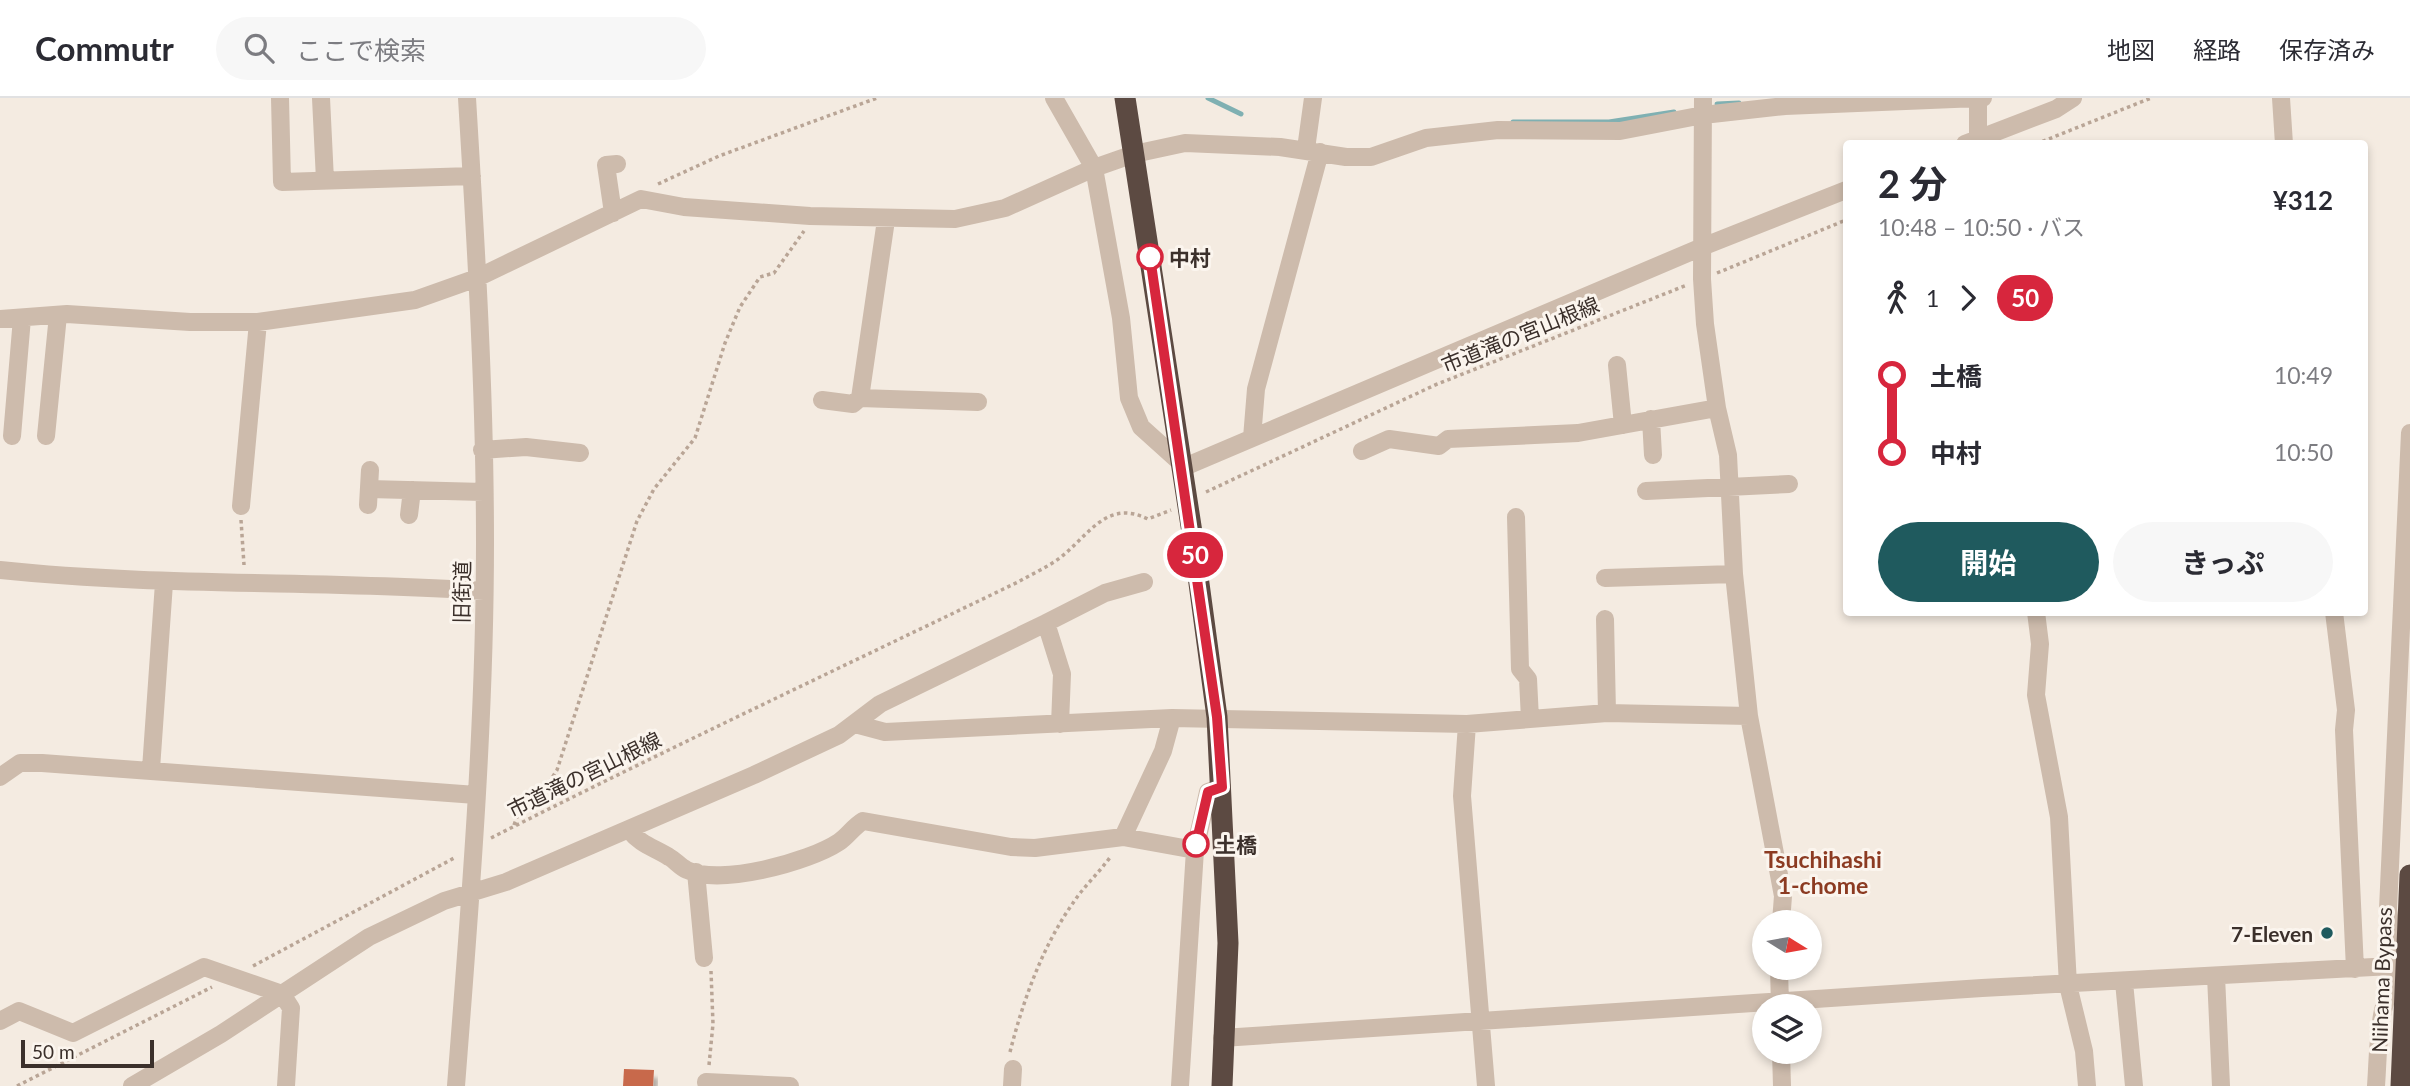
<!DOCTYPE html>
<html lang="ja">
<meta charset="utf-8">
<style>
:root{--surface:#fff;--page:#f7f7f7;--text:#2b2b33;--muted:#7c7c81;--line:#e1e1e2;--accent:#1f5a5e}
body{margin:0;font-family:Lato,"Noto Sans JP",sans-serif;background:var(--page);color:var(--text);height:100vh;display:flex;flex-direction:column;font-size:26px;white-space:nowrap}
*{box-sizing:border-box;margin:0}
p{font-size:23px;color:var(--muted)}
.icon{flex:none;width:38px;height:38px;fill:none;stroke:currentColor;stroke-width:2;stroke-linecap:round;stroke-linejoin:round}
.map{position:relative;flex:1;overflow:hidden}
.sheet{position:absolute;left:1843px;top:42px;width:525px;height:476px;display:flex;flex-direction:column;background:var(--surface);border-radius:7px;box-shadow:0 4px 10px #0003}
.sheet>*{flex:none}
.badge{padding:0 14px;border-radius:23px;font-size:24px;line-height:46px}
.needle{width:46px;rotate:101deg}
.controls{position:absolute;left:1752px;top:812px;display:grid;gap:14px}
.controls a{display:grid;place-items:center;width:70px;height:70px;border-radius:50%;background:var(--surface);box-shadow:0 4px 10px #0003;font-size:35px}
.scale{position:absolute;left:21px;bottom:18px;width:133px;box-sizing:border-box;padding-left:7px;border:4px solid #3b302b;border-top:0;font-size:19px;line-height:24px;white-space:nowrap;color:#3b302b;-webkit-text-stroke:5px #fbf5ee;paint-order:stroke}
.map>.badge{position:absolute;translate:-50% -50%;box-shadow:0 0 0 4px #fff}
.legs{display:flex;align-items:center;gap:10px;height:77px;padding:0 35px;font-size:23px}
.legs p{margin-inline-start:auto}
.headline{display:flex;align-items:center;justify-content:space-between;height:119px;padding:0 35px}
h1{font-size:38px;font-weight:700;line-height:52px}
.button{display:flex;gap:14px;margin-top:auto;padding:14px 35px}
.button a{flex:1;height:80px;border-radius:42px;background:var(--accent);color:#fff;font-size:28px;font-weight:700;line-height:80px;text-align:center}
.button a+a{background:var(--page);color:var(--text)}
ul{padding:0 35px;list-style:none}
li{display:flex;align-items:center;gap:24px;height:77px;font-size:26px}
li i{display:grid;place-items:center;width:10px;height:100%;margin:0 9px;background:currentColor}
li i::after{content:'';width:18px;height:18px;margin:-9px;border:5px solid;border-radius:50%;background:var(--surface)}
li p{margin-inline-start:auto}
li:first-child i{background:linear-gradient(#0000 50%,currentColor 0)}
li:last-child i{background:linear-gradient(currentColor 50%,#0000 0)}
header{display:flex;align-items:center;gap:42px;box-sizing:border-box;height:98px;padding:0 35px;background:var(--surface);border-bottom:2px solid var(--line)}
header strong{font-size:33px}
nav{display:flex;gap:38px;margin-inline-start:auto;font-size:24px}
.search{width:490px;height:63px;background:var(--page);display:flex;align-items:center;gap:18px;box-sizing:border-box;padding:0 24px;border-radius:38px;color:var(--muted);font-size:26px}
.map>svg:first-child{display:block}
</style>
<header>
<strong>Commutr</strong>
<div class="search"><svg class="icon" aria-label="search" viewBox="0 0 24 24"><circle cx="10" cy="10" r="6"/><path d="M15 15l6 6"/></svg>ここで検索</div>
<nav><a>地図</a><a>経路</a><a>保存済み</a></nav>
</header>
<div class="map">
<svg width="2410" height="988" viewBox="0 0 2410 988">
<defs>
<filter id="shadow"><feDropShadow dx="4.5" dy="8" stdDeviation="2" flood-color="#0004"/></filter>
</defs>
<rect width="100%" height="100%" fill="#f4ebe1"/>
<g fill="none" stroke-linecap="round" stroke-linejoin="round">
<path stroke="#7fb0b2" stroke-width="5" d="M1208,0L1241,16
M1717,6L1739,5
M1513,24H1609L1674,14"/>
</g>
<path fill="#c8694b" filter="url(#shadow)" d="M624,971L654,972L653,988H623Z"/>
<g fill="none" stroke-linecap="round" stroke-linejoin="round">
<path stroke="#b9a596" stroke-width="3.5" stroke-dasharray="3.5 3.5" stroke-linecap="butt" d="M2036,46L2151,0
M658,86L719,58L877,0
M1717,175L1846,122
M1206,394L1435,287L1687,187
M241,422L244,467
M514,727L517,719L539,700L557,672L637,423L654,391L695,340L725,245L740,209L760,179L774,175L804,133
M491,740C665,652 842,569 1018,484C1032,476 1048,469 1061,459C1090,436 1107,401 1148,421L1171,412
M253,868L456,759
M1010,954C1023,903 1042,849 1073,805C1084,788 1099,775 1111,758
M709,967L713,926L711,873
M17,988L212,889"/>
<path stroke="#cdbbac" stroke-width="18" d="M280,0L282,84L472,78
M321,0L325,82
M1054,0L1094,70L1121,220L1129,300L1141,329L1181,365
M1703,0L1702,181L1705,226L1717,310L1728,357L1734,476L1749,618L1783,798L1781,824
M2281,0L2284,46
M1965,46L2056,11L2073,0
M1978,46V0H1983
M1306,51L1313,0
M613,115L606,67L617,66
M0,221L67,216L190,224H258L415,202L477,180L641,101L684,109L810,118L955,121L1005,110L1094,70L1134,56L1185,45L1280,49L1346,59H1371L1426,40L1498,32L1620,33L1703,17L1785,8L1978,0
M1617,267L1623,327
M860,300L978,304
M822,302L853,306L860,300L886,122
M1651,321L1653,357
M12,338L22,220
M46,338L58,217
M1252,340L1256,291L1320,54
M482,352L526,349L580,355
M1362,353L1389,341L1439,348L1448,341L1578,335L1717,310
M1182,370L1702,149L1846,92
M369,391L484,394
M1646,393L1789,386
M368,407L370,372
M241,408L258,224
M409,417L412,392
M1516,419L1520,571L1528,581L1530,621
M0,472C161,489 323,482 484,493
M1605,480L1734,476
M2036,514L2040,546L2036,597L2059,719L2068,887L2084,953L2087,988
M2334,514L2346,612L2344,632L2355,871
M1605,521L1607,615
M1172,620L1163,653L1123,739L1195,752L1180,988
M855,626L885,634L1172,620L1467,626L1607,615L1749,618
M1060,626L1062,576L1046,525L1105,495L1144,484
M1467,626L1462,698L1486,988
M151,671L164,485
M0,679L20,665H42L476,697
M629,732C641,747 653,749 669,759C675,762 680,769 687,772C720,788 809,764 839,744C848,738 853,729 863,723L1011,749L1035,750L1123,739
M1195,752L1208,694L1222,689
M696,774L704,860
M1779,870L1780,908
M2216,878L2221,988
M2124,884L2134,988
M0,923L19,913L73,935L204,869L282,896L291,910L286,988
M1222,940L1982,890L2410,867
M1781,954L1782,988
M132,988L221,936L369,839L444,803L506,784L754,677L839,637L880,606L1046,525
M456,988C470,807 485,626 485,444C485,296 476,148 467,0
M707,988L706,984L790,988
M1012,988L1013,971
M2376,988C2379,949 2376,896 2406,867L2393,848L2388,811L2410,335"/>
<path stroke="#5c4a42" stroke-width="21" d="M1125,0L1193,441L1217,619L1228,845L1222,988
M2401,988L2410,777"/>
</g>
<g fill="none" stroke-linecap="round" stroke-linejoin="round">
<g stroke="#fff" stroke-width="16">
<path id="line-1" d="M1150,159L1217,619L1222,689L1208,694L1196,746"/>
</g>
<use href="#line-1" stroke="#d7263d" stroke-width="10"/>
</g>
<g fill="#fff" stroke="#d7263d" stroke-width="3.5">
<circle cx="1150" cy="159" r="12"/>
<circle cx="1196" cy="746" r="12"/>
</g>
<circle fill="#1f5a5e" stroke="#fbf5ee" stroke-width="2.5" cx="2327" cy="835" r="7"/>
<g text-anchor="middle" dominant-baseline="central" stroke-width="6" stroke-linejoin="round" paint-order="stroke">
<g font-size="21" font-weight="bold" fill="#3b302b" stroke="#fbf5ee" text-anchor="start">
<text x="1169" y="159">中村</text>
<text x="1215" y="746">土橋</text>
</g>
<g font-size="21" fill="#3b302b" stroke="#fbf5ee">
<text transform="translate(1520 236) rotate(-22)">市道滝の宮山根線</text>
<text transform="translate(461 494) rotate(-89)">旧街道</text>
<text transform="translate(584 676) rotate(-26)">市道滝の宮山根線</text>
<text transform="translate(2381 882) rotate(-88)">Niihama Bypass</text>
</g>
<g font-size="21" font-weight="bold" fill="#3b302b" stroke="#fbf5ee" text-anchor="end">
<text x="2313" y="835">7-Eleven</text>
</g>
<g font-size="23" font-weight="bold" fill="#8c3b22" stroke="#fbf5ee">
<text x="1823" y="761">Tsuchihashi<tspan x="1823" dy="26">1-chome</tspan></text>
</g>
</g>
</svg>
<div class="controls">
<a><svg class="needle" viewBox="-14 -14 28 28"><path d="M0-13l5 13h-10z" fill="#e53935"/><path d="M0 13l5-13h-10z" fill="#7c7c81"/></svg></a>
<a><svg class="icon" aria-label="layers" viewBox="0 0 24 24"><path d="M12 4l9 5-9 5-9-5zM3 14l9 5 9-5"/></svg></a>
</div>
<div class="scale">50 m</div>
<b class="badge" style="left:1195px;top:457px;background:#d7263d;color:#fff">50</b>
<section class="sheet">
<div class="headline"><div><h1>2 分</h1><p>10:48 – 10:50 · バス</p></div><b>¥312</b></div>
<div class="legs"><svg class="icon" aria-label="walk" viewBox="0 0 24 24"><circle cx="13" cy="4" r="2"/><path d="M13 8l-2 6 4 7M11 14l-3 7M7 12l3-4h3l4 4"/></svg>1<svg class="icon" aria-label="forward" viewBox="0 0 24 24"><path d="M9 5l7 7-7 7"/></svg><b class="badge" style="background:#d7263d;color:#fff">50</b></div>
<ul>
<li><i style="color:#d7263d"></i><b>土橋</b><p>10:49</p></li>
<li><i style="color:#d7263d"></i><b>中村</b><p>10:50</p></li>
</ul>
<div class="button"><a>開始</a><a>きっぷ</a></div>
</section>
</div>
